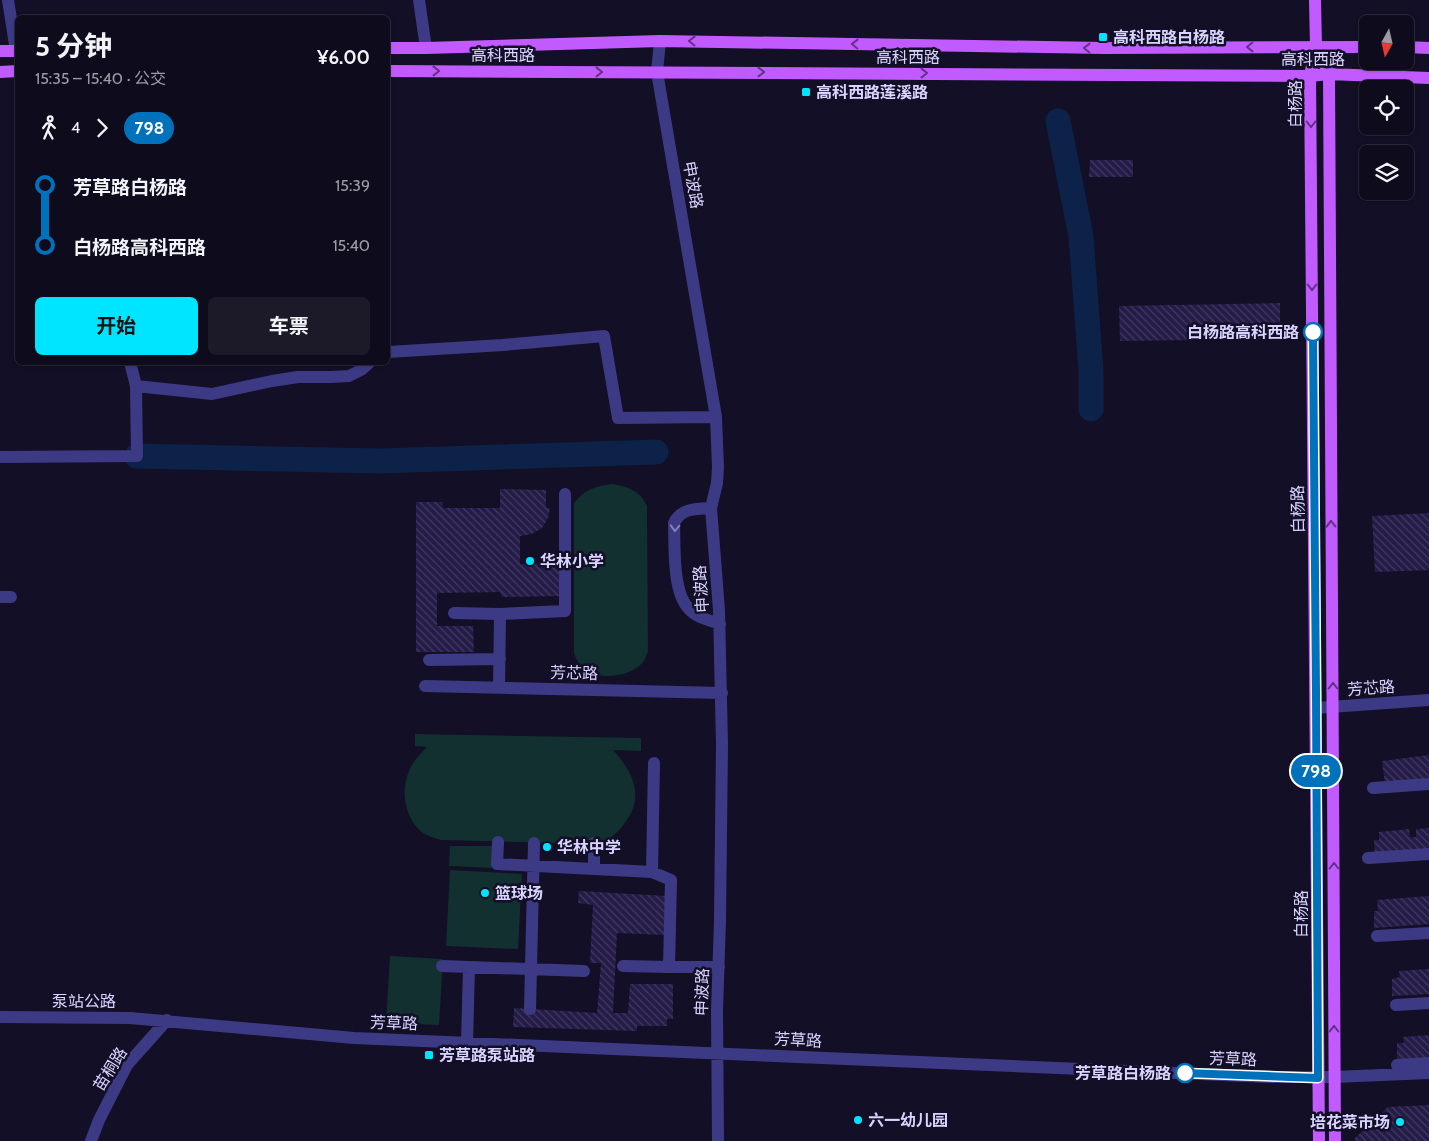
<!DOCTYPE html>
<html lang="zh">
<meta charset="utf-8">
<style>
:root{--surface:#0e0b1c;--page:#1c1929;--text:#f1f3f6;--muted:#9b9ba3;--line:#2e2b3b;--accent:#00e5ff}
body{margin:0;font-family:Cabin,"Noto Sans SC",sans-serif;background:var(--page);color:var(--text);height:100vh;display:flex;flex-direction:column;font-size:19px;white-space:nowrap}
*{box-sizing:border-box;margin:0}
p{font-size:16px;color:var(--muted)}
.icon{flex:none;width:28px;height:28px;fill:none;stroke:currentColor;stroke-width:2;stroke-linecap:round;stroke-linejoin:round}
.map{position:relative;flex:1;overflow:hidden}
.details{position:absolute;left:15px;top:15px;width:375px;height:350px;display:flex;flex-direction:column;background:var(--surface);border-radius:8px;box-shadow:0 1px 4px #0004,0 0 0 1px var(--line)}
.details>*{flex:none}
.badge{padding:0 10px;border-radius:16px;font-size:18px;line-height:32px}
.needle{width:32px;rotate:188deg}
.tools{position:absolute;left:1359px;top:15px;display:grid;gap:10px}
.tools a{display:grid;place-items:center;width:55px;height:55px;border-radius:8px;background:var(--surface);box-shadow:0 1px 4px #0004,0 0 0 1px var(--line);font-size:25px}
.map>.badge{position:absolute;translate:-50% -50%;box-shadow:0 0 0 2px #fff}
.legs{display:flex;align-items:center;gap:8px;height:55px;padding:0 20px;font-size:16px}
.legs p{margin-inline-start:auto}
.headline{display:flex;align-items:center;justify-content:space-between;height:85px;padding:0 20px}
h1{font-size:28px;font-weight:700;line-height:38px}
.action{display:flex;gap:10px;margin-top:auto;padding:10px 20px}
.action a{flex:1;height:58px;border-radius:8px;background:var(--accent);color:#111;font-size:20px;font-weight:700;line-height:58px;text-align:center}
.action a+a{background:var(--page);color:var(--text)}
ul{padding:0 20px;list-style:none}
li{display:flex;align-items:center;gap:18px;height:60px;font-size:19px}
li i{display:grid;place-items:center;width:8px;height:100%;margin:0 6px;background:currentColor}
li i::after{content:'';width:12px;height:12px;margin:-6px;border:4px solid;border-radius:50%;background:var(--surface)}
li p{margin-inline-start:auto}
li:first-child i{background:linear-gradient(#0000 50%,currentColor 0)}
li:last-child i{background:linear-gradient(currentColor 50%,#0000 0)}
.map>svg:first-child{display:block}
</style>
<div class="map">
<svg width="1429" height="1141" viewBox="0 0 1429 1141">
<defs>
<pattern id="building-back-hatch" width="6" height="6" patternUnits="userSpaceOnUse" patternTransform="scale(1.25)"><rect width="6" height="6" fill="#241b47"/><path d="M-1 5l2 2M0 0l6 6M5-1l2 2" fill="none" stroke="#433b63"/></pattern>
</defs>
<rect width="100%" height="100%" fill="#130f26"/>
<path fill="#12302f" d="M612,484C628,487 640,490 647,506L648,652C646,655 645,660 643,662C631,677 599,681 584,669C579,665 576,659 574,653V503C584,490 595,486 612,484Z
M415,734L641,738V751L613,750C632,770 645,796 626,821C622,827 617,833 610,838C605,841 597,842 591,844L441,840C435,838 428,836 423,833C404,819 400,789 410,769C414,760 420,754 427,747L415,746Z
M450,846H496L495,868L449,866Z
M450,870L522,874L518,949L446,946Z
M390,956L443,959L439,1025L386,1023Z"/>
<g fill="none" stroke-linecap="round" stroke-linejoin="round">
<path stroke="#0c2248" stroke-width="25" d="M1058,121L1081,236L1091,371V409
M137,456L380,461L656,452"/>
</g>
<path fill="url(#building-back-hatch)" d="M1090,160H1133V177H1089Z
M1280,303V339L1120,341L1119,306Z
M500,489L546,490V508H550L548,518L542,528L532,534L520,536V564L563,563V596L502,597L500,592L437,593V626H473L474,652H416V502H442L443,508H500Z
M1429,513V570L1375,572L1372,516Z
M1429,755V780L1385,784L1382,761Z
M1429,828V852L1375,856L1374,840H1379V832L1409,829L1410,837H1416V829Z
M579,891L667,896L664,935L617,933L613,1013H628L630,984H673V1019H667V1026H637V1031L513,1027L514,1008L597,1013L601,963H590L593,905L578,903Z
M1429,896V924L1374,928V911H1378L1377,900Z
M1429,969V994L1392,996V979L1400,977L1399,971Z
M1429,1035V1058L1397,1060V1043H1404L1403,1037Z
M1429,1105V1141H1355V1138L1388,1107Z"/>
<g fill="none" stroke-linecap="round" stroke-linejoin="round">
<path stroke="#3d3a85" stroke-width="12" d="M8,0L16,51
M419,0L426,48
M660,41L657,72L716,417L718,467L717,483L711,508L719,610L722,745L720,920L717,1010L718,1141
M388,352L503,345L604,336L618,418L716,417
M136,386L212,394L272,381L298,377H331L349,376L361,370L370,362
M0,457L137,456L136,386L130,362
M711,508C696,509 681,508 674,523C675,546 672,592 689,609C697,618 709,620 720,624
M0,597H11
M454,613L500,614L499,688
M500,614L565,611V494
M429,660L500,659
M425,686L722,693
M1316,708L1429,700
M654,763L652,872L671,880L669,967H719
M1373,788L1429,784
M498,842L497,864L652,872
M1368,858L1429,854
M594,869V843
M1377,936L1429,933
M442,966L584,971
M623,966L669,967
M1396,1005L1429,1003
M530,1009L534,843
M0,1017L130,1018L354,1038L1270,1077H1334L1429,1073
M467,1043L469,967
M1397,1065L1429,1063
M91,1141L99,1120L127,1065L167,1020"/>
<path stroke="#c25bff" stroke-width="12" d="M1315,0L1316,46L1310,76L1319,1141
M1316,46L1329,74L1335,1141
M1405,47L1429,48
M388,48H426L660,41L1104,48L1368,47
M0,51H18
M388,71L1310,76L1329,74L1429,78
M0,72L18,71"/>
</g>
<defs><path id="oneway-chevron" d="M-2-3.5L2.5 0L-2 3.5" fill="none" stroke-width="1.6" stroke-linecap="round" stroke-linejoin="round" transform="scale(1.25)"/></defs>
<g stroke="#623188">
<use href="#oneway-chevron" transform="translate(692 41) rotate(-179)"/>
<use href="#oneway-chevron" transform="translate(855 44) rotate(-179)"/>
<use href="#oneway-chevron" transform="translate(1250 47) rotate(179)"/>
<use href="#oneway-chevron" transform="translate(1087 48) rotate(-179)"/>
<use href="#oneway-chevron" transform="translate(436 71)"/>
<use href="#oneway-chevron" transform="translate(599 72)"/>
<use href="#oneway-chevron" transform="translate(761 72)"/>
<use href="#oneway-chevron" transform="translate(924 73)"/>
<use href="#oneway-chevron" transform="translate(1311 124) rotate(90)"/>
<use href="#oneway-chevron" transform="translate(1312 287) rotate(90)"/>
<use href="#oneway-chevron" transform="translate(1331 524) rotate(-91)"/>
<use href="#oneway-chevron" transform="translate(1333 686) rotate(-90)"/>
<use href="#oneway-chevron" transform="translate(1334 866) rotate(-90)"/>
<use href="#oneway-chevron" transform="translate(1334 1029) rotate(-90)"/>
</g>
<use stroke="#837fbc" href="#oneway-chevron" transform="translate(675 528) rotate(92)"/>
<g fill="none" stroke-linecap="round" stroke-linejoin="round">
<g stroke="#fff" stroke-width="11">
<path id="line-1" d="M1185,1073L1318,1078L1316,692L1313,332"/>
</g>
<use href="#line-1" stroke="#0072bc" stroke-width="8"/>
</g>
<g fill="#00e5ff" stroke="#130f26" stroke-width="2">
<rect x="1098" y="32" width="10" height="10" rx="2.5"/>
<rect x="801" y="87" width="10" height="10" rx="2.5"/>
<circle cx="530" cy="561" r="5"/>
<circle cx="547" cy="847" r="5"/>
<circle cx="485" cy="893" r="5"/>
<rect x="424" y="1050" width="10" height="10" rx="2.5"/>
<circle cx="858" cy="1120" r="5"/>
<circle cx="1400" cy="1122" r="5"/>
</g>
<g fill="#fff" stroke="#0072bc" stroke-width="2.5">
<circle cx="1313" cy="332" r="9"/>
<circle cx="1185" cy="1073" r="9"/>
</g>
<g text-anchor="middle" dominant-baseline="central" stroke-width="5" stroke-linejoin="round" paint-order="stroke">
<g font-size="16" font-weight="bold" fill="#d9d4ff" stroke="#130f26" text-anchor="start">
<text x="1113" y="37">高科西路白杨路</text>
<text x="816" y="92">高科西路莲溪路</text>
<text x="540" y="561">华林小学</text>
<text x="557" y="847">华林中学</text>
<text x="495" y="893">篮球场</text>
<text x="439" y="1055">芳草路泵站路</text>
<text x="868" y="1120">六一幼儿园</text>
<text x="1390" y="1122" text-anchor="end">培花菜市场</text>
</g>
<g font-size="16" fill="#d9d4ff" stroke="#130f26">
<text x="503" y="55">高科西路</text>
<text x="908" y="57">高科西路</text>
<text x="1313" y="59">高科西路</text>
<text transform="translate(1295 104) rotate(-90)">白杨路</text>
<text transform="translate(693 185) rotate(80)">申波路</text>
<text transform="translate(1298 509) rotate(-91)">白杨路</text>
<text transform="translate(701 589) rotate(-94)">申波路</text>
<text transform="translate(574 673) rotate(1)">芳芯路</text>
<text transform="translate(1371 688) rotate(-4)">芳芯路</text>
<text transform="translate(1301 914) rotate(-90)">白杨路</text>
<text transform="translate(702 992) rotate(-88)">申波路</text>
<text x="84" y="1001">泵站公路</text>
<text transform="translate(394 1023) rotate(2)">芳草路</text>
<text transform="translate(798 1040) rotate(3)">芳草路</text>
<text transform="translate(1233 1059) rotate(2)">芳草路</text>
<text transform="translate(110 1069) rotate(-58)">苗桐路</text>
</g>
<g font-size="16" font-weight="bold" fill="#d9d4ff" stroke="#130f26" text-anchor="end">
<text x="1299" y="332">白杨路高科西路</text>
<text x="1171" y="1073">芳草路白杨路</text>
</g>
</g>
</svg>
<div class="tools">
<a><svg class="needle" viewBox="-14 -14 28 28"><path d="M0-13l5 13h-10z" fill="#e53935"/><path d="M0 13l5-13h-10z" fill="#9b9ba3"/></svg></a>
<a><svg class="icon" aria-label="locate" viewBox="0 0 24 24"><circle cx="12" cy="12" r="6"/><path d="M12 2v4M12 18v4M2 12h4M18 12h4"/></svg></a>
<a><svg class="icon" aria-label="layers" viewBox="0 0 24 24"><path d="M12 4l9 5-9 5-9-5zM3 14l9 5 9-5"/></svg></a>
</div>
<b class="badge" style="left:1316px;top:771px;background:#0072bc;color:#fff">798</b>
<section class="details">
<div class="headline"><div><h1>5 分钟</h1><p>15:35 – 15:40 · 公交</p></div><b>¥6.00</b></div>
<div class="legs"><svg class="icon" aria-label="walk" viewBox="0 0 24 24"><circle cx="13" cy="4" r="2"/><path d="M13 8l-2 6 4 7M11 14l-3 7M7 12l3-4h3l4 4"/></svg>4<svg class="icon" aria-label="forward" viewBox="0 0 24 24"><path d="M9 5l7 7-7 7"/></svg><b class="badge" style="background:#0072bc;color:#fff">798</b></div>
<ul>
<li><i style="color:#0072bc"></i><b>芳草路白杨路</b><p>15:39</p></li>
<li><i style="color:#0072bc"></i><b>白杨路高科西路</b><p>15:40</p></li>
</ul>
<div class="action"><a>开始</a><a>车票</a></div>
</section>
</div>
